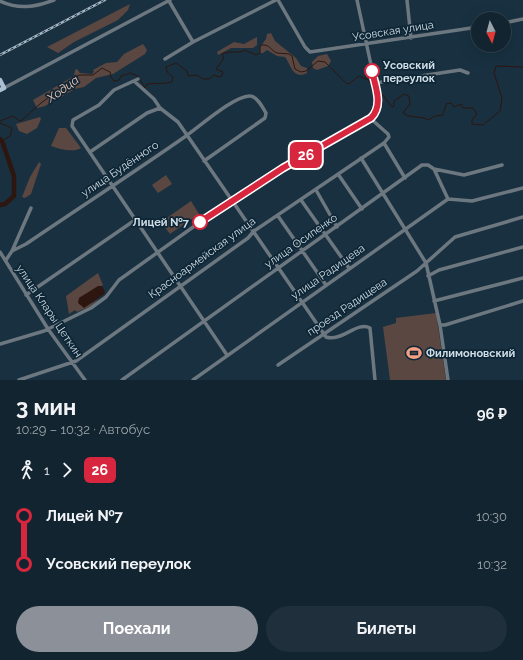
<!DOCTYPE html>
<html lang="ru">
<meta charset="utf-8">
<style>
:root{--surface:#122430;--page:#1f303c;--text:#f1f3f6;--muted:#9ca4ab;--line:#31414c;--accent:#8c9099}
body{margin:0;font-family:Raleway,sans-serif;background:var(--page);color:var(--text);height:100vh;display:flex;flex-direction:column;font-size:15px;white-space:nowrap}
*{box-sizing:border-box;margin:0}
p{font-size:13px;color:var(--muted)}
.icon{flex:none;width:22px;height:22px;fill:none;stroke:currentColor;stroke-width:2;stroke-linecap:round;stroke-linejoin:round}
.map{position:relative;height:380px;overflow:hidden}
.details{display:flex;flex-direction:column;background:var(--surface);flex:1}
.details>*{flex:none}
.badge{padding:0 8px;border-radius:6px;font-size:14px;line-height:26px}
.needle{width:26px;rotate:174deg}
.buttons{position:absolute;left:471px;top:12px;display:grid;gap:8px}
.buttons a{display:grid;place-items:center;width:40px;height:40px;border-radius:50%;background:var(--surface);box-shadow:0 4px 16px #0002,0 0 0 1px var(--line);font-size:20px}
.map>.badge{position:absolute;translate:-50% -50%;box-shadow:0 0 0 2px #fff}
.legs{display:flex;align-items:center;gap:6px;height:44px;padding:0 16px;font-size:13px}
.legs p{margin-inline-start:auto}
.summary{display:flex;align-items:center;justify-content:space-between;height:68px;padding:0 16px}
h1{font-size:22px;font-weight:700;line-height:30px}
.action{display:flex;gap:8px;margin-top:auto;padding:8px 16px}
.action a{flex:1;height:46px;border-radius:24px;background:var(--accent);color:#fff;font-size:16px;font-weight:700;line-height:46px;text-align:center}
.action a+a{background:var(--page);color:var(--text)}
ul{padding:0 16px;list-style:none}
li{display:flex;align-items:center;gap:14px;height:48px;font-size:15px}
li i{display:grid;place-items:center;width:6px;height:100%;margin:0 5px;background:currentColor}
li i::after{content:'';width:10px;height:10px;margin:-5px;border:3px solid;border-radius:50%;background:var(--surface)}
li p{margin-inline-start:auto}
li:first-child i{background:linear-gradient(#0000 50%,currentColor 0)}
li:last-child i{background:linear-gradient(currentColor 50%,#0000 0)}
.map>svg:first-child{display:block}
</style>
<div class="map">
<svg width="523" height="380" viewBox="0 0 523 380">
<rect width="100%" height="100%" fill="#183040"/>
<path fill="#5b4741" d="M130,4L128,10L118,20L74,42L58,53L47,47Z
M271,33L275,41L296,58L301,66L307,68V73C293,80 291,65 285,57L277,56L267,50L263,53H260V47L266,39L267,34Z
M257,37V45L253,48H231L218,55L217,52L234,42L244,44Z
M143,44L147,50L145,54L113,74L96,78L84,87L75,89L45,106L37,108L33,100L74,76L75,70L77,69L80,73L92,74L94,72L93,70L106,63L117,62L124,54Z
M327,54L331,61L328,66L317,70L313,68L312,62L318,56Z
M40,117L41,119L37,128L27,134L19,131L16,124Z
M59,128H66L81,148C74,153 59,149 51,146Z
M39,162L41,164L31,194L25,198L22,197L30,177Z
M166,175L172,184L158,193L152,185Z
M191,201L199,214L170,234L161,222Z
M98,273L103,285L79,298L86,306L101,298L89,307L77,312L75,310L69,314L66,296Z
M436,313L446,380H390L383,327L396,323V318Z"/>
<path fill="#2d160f" d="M98,286H102L105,292L104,294L84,308L78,303L79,298Z"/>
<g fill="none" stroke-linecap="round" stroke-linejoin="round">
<path stroke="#2d160f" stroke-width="1" d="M378,89L392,107L394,106V101L404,94L409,96L410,104L403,113C411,119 420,115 428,120L435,116L443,115L446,104L451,103L454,107L461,104L463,108H473L476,112V116L472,119V124L483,125L500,111L502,98L494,73L496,66L523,67
M0,121L13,116L20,121L22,120L41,103L79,75H93L102,68L110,72L111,77L114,81L119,80L121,76L130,73L138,76L145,88L147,84C156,83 164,84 172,82L173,77L167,72L166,67L176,63L187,71L188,76L197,75L203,79H209L214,75L219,77L222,76L223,72L216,69L224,58L222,54C230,50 238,54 245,50L256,55L260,53V47L261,45C270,44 270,50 277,53L289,54L292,56L295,69L301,72L306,71L318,61L325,62L346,83L349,84L359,76L368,80L374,87
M0,123L12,128L10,136L2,141"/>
<path stroke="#2d160f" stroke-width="4.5" d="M0,139L2,141L14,176V196L5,204L0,205"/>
<path stroke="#6c777f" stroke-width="3.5" d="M278,0L305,47L310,52L478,27
M407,0L411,38
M0,1C19,10 35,7 54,0
M169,1L193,42
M504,23L523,19
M165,59L193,42L276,0
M138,79L114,90L99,105L73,120L72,126L227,355
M134,81L154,99L160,108L178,122L326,337C342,342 357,321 370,328L375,380
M375,83L460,70L468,73
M4,88L170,0
M384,143L405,178
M90,152L147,113L160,108
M361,158L426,263L440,325L448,380
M434,169L448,199
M338,174L362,209
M316,190L337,227
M448,199L472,201L523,188
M301,200L349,268
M278,216L326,285
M12,251L31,208
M0,252L48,329L85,380
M6,260L12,251L26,244C79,208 133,173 186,136C199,127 235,95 250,96C257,96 263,108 266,113L265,118L204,161
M428,276L439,270L523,247
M26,295L135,220
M434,301L523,278
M440,325H445L523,301
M0,344L44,331L91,308L106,297L119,280L231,200L283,168L373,116L379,102L357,0
M278,365L417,271L455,237L523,217
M19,380L76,361L248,238L254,231L384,143L389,137L388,134L370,118
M122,380L422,165H428L434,169L464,175L502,165
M193,380L448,199"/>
<path stroke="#abc1d2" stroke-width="4.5" d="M0,80L4,88L0,90"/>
<g stroke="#a6b6c2" stroke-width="2.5">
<path id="rail" d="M0,55L105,0"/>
</g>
<use href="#rail" stroke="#0e2635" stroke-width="1" stroke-dasharray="3" stroke-linecap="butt"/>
</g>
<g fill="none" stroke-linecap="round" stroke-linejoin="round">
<g stroke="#fff" stroke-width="9">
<path id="line-1" d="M200,222L283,168L371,118C384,105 375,86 372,71"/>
</g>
<use href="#line-1" stroke="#d7263d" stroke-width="6"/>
</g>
<defs>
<g id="stadium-bare" transform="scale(1.2)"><path d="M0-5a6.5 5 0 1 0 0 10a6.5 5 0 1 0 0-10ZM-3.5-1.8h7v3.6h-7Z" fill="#f39f86" stroke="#0e2635" stroke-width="2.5" paint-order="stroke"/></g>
</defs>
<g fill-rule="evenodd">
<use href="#stadium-bare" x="414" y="353"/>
</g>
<g fill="#fff" stroke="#d7263d" stroke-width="2">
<circle cx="372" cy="71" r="7"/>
<circle cx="200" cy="222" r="7"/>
</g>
<g text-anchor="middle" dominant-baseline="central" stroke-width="3.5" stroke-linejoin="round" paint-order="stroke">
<g font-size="11" fill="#cfdde7" stroke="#0e2635">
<text transform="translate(393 31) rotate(-9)">Усовская улица</text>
<text transform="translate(120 169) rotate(-34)">улица Будённого</text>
<text transform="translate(301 241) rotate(-35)">улица Осипенко</text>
<text transform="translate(202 258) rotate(-36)">Красноармейская улица</text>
<text transform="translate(328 272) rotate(-35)">улица Радищева</text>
<text transform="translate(347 307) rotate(-34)">проезд Радищева</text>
<text transform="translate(49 311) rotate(56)">улица Клары Цеткин</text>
</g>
<g font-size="11" font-weight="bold" fill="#cfdde7" stroke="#0e2635" text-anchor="start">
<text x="383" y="65">Усовский<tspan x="383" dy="13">переулок</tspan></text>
<text x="189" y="222" text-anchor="end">Лицей №7</text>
</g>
<g font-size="11" font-weight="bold" fill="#cfdde7" stroke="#0e2635" text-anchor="start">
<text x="426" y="353">Филимоновский</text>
</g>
<g font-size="12" font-style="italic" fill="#f9cabc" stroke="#0e2635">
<text transform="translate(63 89) rotate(-36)">Ходца</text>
</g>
</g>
</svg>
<div class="buttons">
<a><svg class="needle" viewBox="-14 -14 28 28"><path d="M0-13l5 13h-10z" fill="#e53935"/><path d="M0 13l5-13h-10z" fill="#9ca4ab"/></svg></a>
</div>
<b class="badge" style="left:306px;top:155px;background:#d7263d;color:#fff">26</b>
</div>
<section class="details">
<div class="summary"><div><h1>3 мин</h1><p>10:29 – 10:32 · Автобус</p></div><b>96 ₽</b></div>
<div class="legs"><svg class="icon" aria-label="walk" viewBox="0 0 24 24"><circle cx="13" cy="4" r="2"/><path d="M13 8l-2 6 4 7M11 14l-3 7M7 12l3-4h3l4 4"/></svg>1<svg class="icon" aria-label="forward" viewBox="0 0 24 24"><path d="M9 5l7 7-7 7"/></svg><b class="badge" style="background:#d7263d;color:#fff">26</b></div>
<ul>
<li><i style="color:#d7263d"></i><b>Лицей №7</b><p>10:30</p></li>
<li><i style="color:#d7263d"></i><b>Усовский переулок</b><p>10:32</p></li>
</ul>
<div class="action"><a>Поехали</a><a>Билеты</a></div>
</section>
